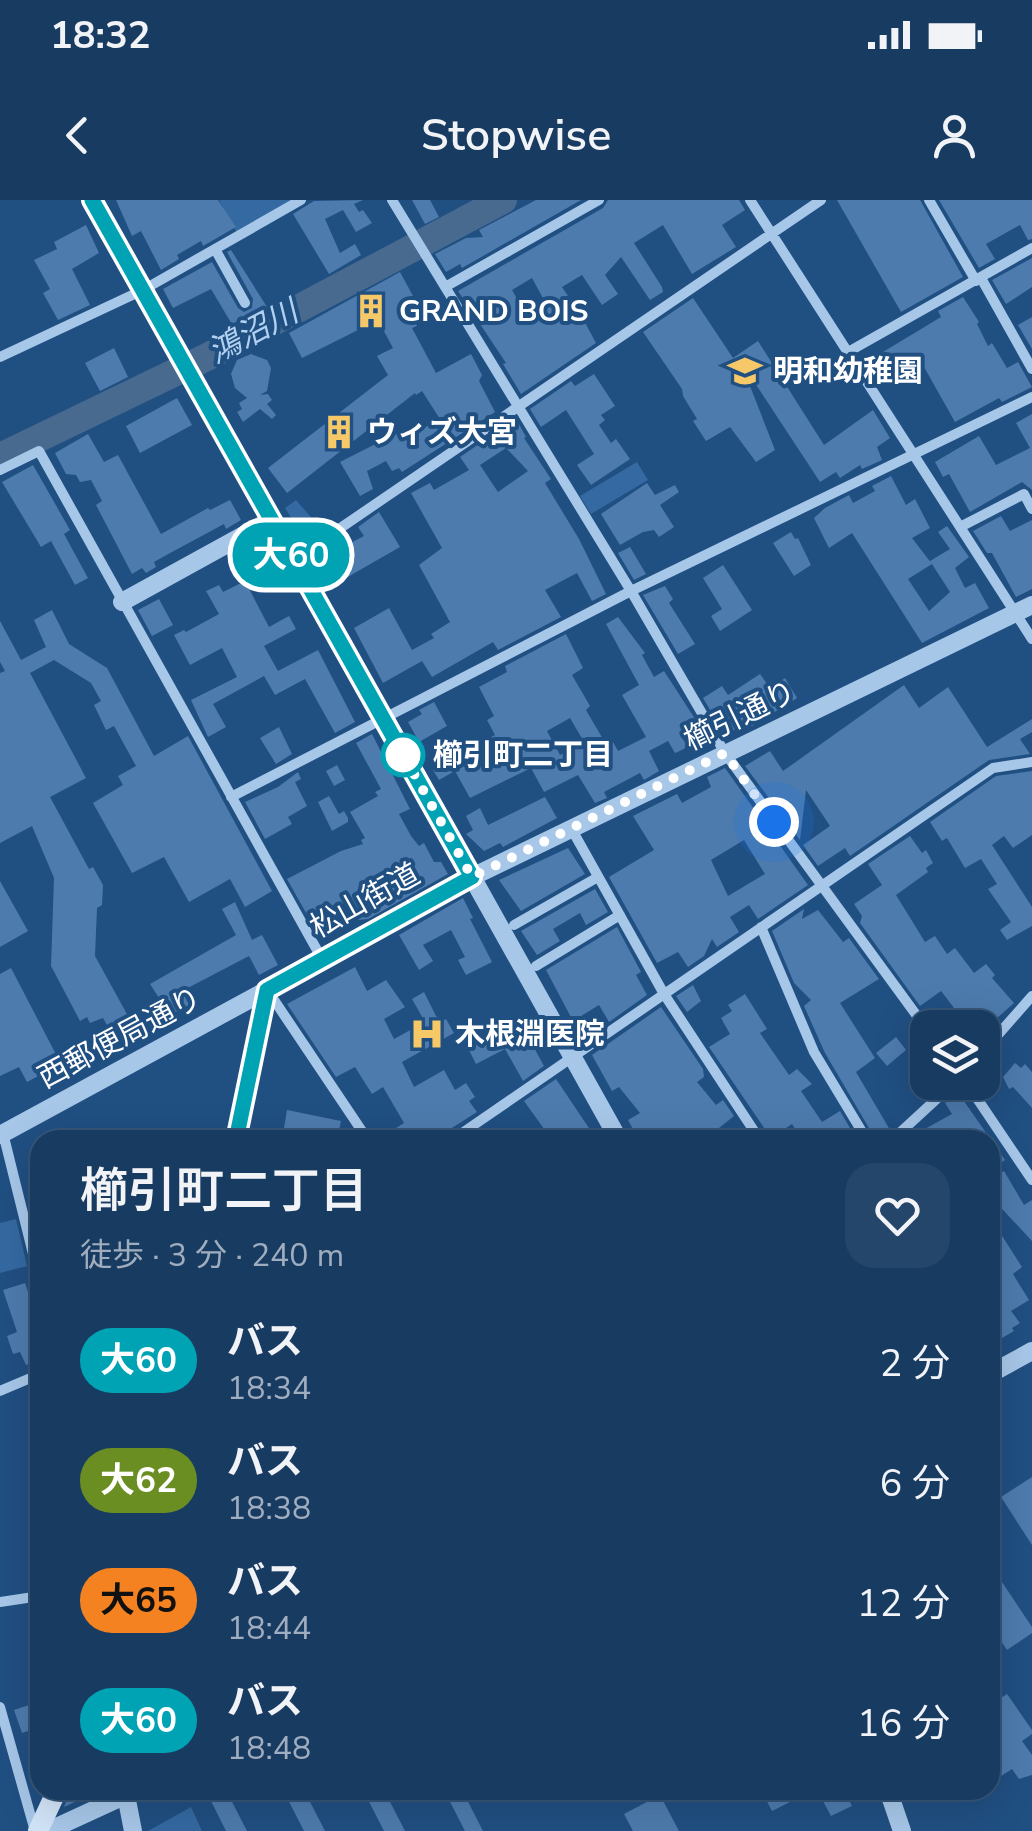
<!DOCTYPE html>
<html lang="ja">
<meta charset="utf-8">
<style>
:root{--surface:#183b62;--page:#25466b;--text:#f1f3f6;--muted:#9fadbe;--line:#365577}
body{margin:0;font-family:"Nunito Sans","Noto Sans JP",sans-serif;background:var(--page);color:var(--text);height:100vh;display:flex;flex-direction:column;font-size:38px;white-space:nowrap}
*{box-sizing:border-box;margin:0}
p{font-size:32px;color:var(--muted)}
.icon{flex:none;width:55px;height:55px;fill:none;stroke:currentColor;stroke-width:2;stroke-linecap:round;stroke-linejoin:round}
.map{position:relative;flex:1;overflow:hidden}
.drawer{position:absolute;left:30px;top:930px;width:970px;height:670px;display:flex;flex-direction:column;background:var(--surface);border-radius:30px;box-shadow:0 10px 40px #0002,0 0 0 2px var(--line)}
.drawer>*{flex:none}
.badge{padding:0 20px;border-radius:32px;font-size:35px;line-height:65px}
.fabs{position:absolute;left:910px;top:810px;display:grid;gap:20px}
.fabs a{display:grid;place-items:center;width:90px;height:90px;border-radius:20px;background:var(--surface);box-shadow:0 10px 40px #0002,0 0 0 2px var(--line);font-size:50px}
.you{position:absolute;width:50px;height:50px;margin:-25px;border:8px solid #fff;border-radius:50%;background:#1a73e8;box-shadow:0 0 0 15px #1a73e833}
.map>.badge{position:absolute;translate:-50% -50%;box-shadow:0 0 0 5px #fff}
.round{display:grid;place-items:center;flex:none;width:105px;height:105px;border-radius:30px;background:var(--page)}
.head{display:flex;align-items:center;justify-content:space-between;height:170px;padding:0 50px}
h1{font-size:48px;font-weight:600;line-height:75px}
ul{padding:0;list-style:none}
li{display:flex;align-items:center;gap:30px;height:120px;padding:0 50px}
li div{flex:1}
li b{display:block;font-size:38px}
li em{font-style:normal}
li .badge{min-width:110px;font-weight:700;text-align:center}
.status{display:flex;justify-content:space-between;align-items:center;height:70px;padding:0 50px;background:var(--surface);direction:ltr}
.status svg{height:28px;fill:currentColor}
header{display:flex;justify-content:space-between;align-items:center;height:130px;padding:0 50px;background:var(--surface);font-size:45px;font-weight:600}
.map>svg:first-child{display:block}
</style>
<div class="status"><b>18:32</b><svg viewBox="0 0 49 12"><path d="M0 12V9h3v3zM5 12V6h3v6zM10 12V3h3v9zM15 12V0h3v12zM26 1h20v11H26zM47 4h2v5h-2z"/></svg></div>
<header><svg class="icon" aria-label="back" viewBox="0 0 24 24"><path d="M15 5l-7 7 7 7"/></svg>Stopwise<svg class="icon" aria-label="person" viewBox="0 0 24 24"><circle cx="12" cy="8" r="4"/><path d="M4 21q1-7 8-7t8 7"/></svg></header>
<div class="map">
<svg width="1032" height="1631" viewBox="0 0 1032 1631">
<rect width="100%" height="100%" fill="#204f82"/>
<path fill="#3469a1" d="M219,0H296L237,33Z
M637,262L648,280L591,314L580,296Z
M296,300L322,330L315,336L295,324L285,308Z
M16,1019L27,1066L0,1073V1023Z
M191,1607L202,1631H148Z"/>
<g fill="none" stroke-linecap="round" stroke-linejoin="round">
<path stroke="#486a8f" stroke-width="28" d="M0,257L211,155L503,0"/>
</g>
<path fill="#4d7bad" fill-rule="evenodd" d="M116,0H218L236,27L203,46L201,41L177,55L179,59L161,70L141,31L132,36Z
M363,0L354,4L359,12L363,10L372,23L356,32L343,10L325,19L340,53L355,44L361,55L329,74L293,14L314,1Z
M412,0H430L439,17L425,24Z
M536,0H581L462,68L460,64L446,72L435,54L466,38L483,37L479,30Z
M608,0H739L745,10L722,25L736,47L692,74L663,25L634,43L662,87L663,92L650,100L621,57L605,75L618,94L602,105L582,75L562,87L568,96L566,98L579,118L582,117L596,143L521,194L503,164L506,163L458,91L603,8ZM532,78L544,100L525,113L512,90Z
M837,0H920L963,77L901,112Z
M939,0H1032V39L1028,40L1020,25L986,44L995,59L979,68Z
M86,25L99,53L72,69L90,105L58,120L43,93L50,89L34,60L57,49L54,42Z
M231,50L267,107L233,126L211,89L173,108L163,89L212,62L238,108L244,112L252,108L253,99L227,52Z
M1032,58V87L1006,104L992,80Z
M400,72L413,96L404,101L417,126L412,128L436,173L471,154L482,175L479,181L495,212L402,272L399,268L392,271L386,261L367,271L373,289L360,296L340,262L405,229L409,236L440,219L422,191L416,195L415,193L287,293L268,268L388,175L377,156L393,148L378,120L302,158L289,133Z
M963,97L979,122L977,124L988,146L992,143L1007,168L1018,162L1032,187L1002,202L999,198L955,222L924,167L892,184L887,183L873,158L941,117L938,111Z
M693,98L733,158L758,141L824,245L873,210L890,238L877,247L882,260L862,269L860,265L840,278L836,272L820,282L755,183L750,186L775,250L756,262L730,227L706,241L693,221L697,219L683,196L682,189L643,132Z
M1032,117V149L1018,125Z
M114,148L128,177L100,191L85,163Z
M251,154L267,160L271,168L267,191L260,195L268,194L272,200L267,204L276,215L272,219L260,209L243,222L237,212L242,209L239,203L247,198L235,188L231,174L237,160Z
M594,174L615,206L601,215L605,220L599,225L611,243L616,239L630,259L591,285L577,265L594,254L566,210L541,227L530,209L571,181L575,186Z
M177,198L192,225L140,253L126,226Z
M1032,214V290L1022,282L970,312L949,274L943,277L935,262L979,236L996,265L1030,248L1016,223Z
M516,219L526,237L524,238L551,279L545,283L579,339L606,394L592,401L577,373L545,390L561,417L498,450L493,442L432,477L422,461L383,483L354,428L389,408L412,450L434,438L431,434L450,422L419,365L442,348L411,293L430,283L434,290L469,270L460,257ZM506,248L528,271L498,292L480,265Z
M88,234L104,262L118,255L161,334L208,308L210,310L230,300L241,320L226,329L224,324L172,352L154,362L156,367L146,373L142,368L132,374L96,305L102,301L91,280L80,282L76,275L66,274L55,253Z
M33,265L70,330L64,334L88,378L75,385L51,341L41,347L2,282Z
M891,276L906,305L915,299L930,328L912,338L932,364L908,379L929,411L950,392L930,361L950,349L938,332L947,326L969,357L955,368L965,388L975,383L989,408L922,443L852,333L829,348L814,318L825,308L849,295L853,303L875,291L872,286Z
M647,283L655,295L675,285L679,292L660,305L674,327L659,337L654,330L643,332L620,345L601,314Z
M379,312L400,347L339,382L332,371L323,376L312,358L333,344L337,350L364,336L358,327Z
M1001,316L1010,331L1032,320V389L1016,397L992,353H987L973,331Z
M791,332L795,339L798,338L811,365L794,376L773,343Z
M630,347L646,374L634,380L618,353Z
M723,365L752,410L720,431L711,416L722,409L703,378Z
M245,381L269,427L289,416L296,429L264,446L278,471L318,450L355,522L335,533L305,479L275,495L264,476L213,504L226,527L208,537L191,500L237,477L222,448L190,465L174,435L184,430L186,432L219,414L206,391L219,385L223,392Z
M665,386L673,399L669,403L695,444L678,454L643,395Z
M159,399L173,425L152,436L138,410Z
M52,410L69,444L107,468L154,556L188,536L272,691L245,707L230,679L189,702L164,657L132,673L93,603L123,585L118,576L136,566L114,526L106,530L94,505L101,501L91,483L54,460L30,473L86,578L50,597L89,669L93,667L103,685L102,705L97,708L95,756L128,816L108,827L103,818L90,823L87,817L80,821L51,766L54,678L32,626L0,643V473L5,471L0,462V421L21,460L46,447L34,420Z
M618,417L645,453L642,455L654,477L664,471L699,525L682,538L687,545L684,549L675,553L668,541L649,551L659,571L644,580L640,573L604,592L607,598L595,603L578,575L544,592L531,568L470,598L455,571L439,580L433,570L495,535L487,520L494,516L479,487L507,472L505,466L566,434L583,468L572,475L590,506L586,510L607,546L613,542L618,551L646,537L622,495L639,485L606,424ZM570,518L584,542L560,555L547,531Z
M760,474L770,488L785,478L797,498L747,529L743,525L725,535L703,498L722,486L728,495Z
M904,485L919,508L948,487L987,547L1032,519V532L1020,539L1030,554L989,560L850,656L845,648L818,666L803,645L830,626L806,590L800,640L745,566L770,551L783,571Z
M434,502L447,526L419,542L408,522L422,514L419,510Z
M279,527L292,554L276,564L260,538Z
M372,534L410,609L399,614L411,636L419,646L424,643L434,662H441L448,674L368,719L358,720L349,701L322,713L329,726L326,728L328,731L319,736L287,679L341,651L363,644L361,640L365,638L350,612L378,596L375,592L381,589L356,543Z
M337,565L345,580L334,586L326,571Z
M725,568L808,685L758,719L749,705L730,717L739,732L717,747L712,739L704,756L688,767L678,752L657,763L609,677L654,650L633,616L677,594L682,603L711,587L707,577ZM744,640L765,674L728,696L711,660Z
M1032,571V635L1013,648L1004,636L992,645L1032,707V726L1007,740L1000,730L1011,722L988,689L997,684L981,659L965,668L947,638L942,641L930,622L996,576Z
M298,572L301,579L295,582L307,606L288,617L292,624L265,639L245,602L278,587Z
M329,596L339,614L344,611L348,618V622L332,631L318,602Z
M545,597L557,618L503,647L500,643L484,651L466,634L473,630L466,616L480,608L488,625Z
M910,636L922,653L926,650L933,663L926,668L928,672L896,695L925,742L935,736L947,754L955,748L974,773L986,764L995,775L992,778L1014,803L986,828H942L958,813L941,791L920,806L860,723L862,716L854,704L882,685L868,664Z
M568,648L585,674L521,711L499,680Z
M0,681L28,731L0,747Z
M595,689L608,712L586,725L580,713L553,729L560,741L537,755L521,731Z
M463,698L473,718L470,719L492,762L466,775L458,760L465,757L451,730L423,745L433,761L419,770L399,735Z
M235,702L252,740L262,735L278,765L259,775L249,756L182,791L189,805L170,815L150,784L236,735L222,709Z
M804,709L802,719L818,710L843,742L849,738L879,779L840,803L875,858L856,872L890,930L883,940H876L825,853L804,806L811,800L794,783L772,731Z
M617,727L641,772L636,775L647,795L609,822L599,805L573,821L546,770Z
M355,767L367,791L386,780L405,807L384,819L394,839L425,822L412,799L424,792L436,816L442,821L446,819L454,833L402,862L414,887L444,870L455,890L466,883L475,897L469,901L477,912L433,940H377L404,923L383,887L372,894L355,867L336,877L287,804Z
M11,768L61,864L27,882L19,867L0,876V774Z
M693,785L701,801L687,812L676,796Z
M745,794L767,829L760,833L789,875L797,869L812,884L801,891L822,922L840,911L857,940H802L792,924L771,938L709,847L730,834L721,818L732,811L728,805Z
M661,807L703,869L704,877L697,882L716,905L723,900L734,916L704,940H639L628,920L640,913L619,887L612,891L592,855Z
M519,820L544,866L523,881L505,849L476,864L468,848Z
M896,837L906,850L887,866L876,853Z
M923,844L928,851V880L908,855Z
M1015,863L1021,868L1025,864L1032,872V908L1013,887L1009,889L1003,877Z
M556,879L597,940H552L524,901Z
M959,894L1005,960L990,970V940H905L952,914L945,903Z
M287,910L341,921L337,940H282Z
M1004,971L1024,1005L1032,1000V1041L990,996V980Z
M990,1017L1022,1067L1013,1074L1029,1100L1011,1111L1020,1123L1012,1128L1014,1131L990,1145Z
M25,1083L40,1128V1159L26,1165L20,1152L13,1154L7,1136L17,1132L3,1090Z
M1032,1277V1345L1001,1297Z
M990,1364L1032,1427V1433L1007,1450L990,1424Z
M1007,1494L1032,1530V1534L1022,1541L1032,1555V1575L1019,1579L1012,1569L990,1583V1505Z
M32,1504L40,1527L22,1533L14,1510Z
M71,1590H101L64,1607Z
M283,1590H304L325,1631H304Z
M363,1590H384L405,1631H384Z
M444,1590H462L483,1631H465Z
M761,1590H814L772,1611Z
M817,1590H844L852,1606L831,1616Z
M227,1592L247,1631H226L211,1601Z
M660,1595L679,1631H633L624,1614Z"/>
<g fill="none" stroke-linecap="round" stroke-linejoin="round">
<path stroke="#a7c7e9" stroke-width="10" d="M392,0L631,391L725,553L928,831
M750,0L1032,439
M929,0L976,81
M215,49L245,103
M981,78L1032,169
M445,87L599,0
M848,152L1032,48
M0,157L143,90L301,0
M0,270L39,251L322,759
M960,327L1024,294L1032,309
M295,359L821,0
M231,597L631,391L1032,197
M571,628L664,794L760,940
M514,725L598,677
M761,727L814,852L867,940
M536,766L620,715
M268,791L368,940
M982,853L1032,796
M966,882L1032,980
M3,933L40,1082
M452,940L993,568L1032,562
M892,940L955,882
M0,1191L40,1174
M0,1402L40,1396
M0,1507L35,1631"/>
<path stroke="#a7c7e9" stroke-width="18" d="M122,402L271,320
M0,935L267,790
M619,940L472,677L1032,405
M990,1174L1032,1151
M888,1590L902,1631
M126,1595L133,1631
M48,1631L137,1590"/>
<path stroke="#d1e3f7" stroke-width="20" d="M92,0L472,677L267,790L236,940
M38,1631L57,1590"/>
</g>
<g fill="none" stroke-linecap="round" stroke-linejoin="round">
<g stroke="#fff" stroke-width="22">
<path id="line" d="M92,0L472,677L267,790L236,940"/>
</g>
<use href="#line" stroke="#00a3b4" stroke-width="15"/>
<path stroke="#fff" stroke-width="10" stroke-dasharray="0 18" d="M403,555L400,549L472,677L725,553L774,622"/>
</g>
<defs>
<g id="building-bare" transform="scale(2.7)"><path d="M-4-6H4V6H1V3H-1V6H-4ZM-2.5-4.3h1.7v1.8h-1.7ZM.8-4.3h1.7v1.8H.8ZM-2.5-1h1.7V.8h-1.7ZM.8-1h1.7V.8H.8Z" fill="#f6c867" stroke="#204f82" stroke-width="2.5" paint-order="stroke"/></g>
<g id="school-bare" transform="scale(2.7)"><path d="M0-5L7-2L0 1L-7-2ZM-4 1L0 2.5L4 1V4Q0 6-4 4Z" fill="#f6c867" stroke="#204f82" stroke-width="2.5" paint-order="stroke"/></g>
<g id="hospital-bare" transform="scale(2.7)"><path d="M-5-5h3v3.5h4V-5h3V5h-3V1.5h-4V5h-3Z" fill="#f6c867" stroke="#204f82" stroke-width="2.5" paint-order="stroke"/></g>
</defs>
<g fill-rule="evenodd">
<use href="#building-bare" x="371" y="111"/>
<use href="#school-bare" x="745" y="171"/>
<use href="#building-bare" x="339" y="232"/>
<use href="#hospital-bare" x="427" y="834"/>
</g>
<circle fill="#fff" stroke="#00a3b4" stroke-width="5" cx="403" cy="555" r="20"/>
<g text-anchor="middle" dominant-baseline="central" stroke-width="8" stroke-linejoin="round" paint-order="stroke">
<g font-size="30" font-weight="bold" fill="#fff" stroke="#204f82" text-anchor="start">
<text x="399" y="111">GRAND BOIS</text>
<text x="773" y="171">明和幼稚園</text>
<text x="367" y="232">ウィズ大宮</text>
<text x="455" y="834">木根淵医院</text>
</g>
<g font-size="30" fill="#fff" stroke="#204f82">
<text transform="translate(740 516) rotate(-26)">櫛引通り</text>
<text transform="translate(365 701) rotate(-29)">松山街道</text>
<text transform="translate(120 838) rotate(-28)">西郵便局通り</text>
</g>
<g font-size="30" font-weight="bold" fill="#fff" stroke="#204f82" text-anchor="start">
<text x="433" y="555">櫛引町二丁目</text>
</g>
<g font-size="32" font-style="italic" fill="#b2d1f0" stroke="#204f82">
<text transform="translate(253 132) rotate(-28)">鴻沼川</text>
</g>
</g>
</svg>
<div class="fabs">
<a><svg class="icon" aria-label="layers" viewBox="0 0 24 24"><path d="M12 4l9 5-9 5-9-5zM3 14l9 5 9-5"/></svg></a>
</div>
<div class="you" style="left:774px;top:622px"></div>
<b class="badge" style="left:291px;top:355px;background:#00a3b4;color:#fff">大60</b>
<section class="drawer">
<div class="head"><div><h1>櫛引町二丁目</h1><p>徒歩 · 3 分 · 240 m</p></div><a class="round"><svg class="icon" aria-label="heart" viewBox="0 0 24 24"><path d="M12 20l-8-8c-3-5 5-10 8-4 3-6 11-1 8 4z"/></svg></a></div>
<ul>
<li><span class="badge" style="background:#00a3b4;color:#fff">大60</span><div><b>バス</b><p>18:34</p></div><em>2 分</em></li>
<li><span class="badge" style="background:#6b8e23;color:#fff">大62</span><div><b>バス</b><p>18:38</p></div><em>6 分</em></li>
<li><span class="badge" style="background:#f58220;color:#111">大65</span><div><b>バス</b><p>18:44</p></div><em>12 分</em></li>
<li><span class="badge" style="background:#00a3b4;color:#fff">大60</span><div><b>バス</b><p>18:48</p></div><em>16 分</em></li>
</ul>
</section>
</div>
